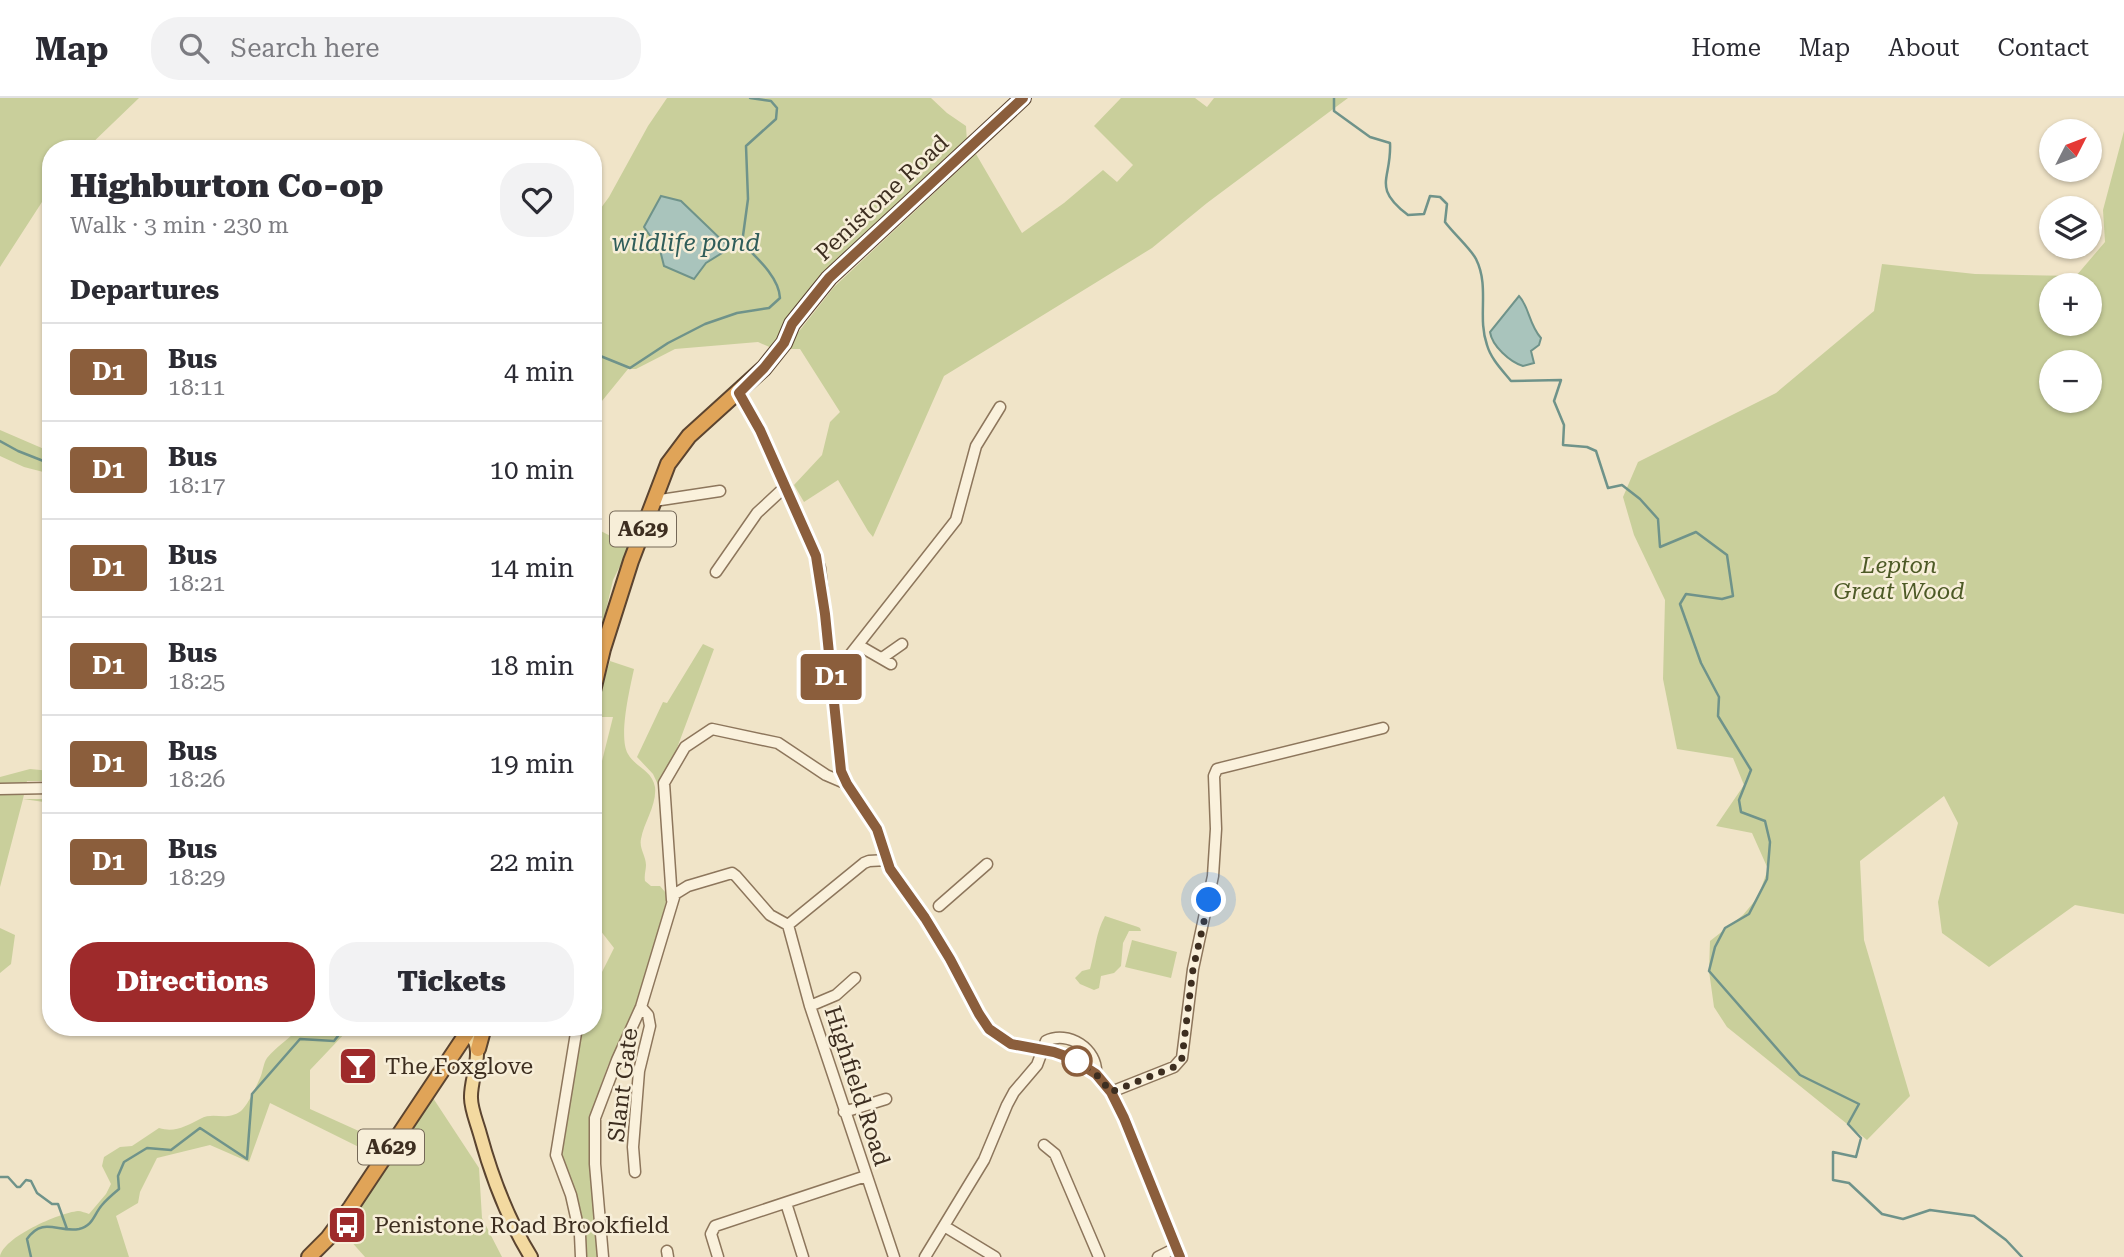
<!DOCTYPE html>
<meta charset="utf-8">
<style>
:root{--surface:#fff;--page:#f2f2f3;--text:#2b2b33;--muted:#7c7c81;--line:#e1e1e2;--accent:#9e2a2b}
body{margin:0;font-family:"Roboto Serif",serif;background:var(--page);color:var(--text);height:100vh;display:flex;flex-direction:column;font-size:26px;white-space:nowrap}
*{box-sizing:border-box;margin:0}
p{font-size:23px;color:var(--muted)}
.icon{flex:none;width:38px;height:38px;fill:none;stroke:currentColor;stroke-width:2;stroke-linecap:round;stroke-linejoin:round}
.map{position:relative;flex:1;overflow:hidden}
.drawer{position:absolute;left:42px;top:42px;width:560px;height:896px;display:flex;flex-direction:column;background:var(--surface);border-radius:28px;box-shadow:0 2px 5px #0004}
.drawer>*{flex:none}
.badge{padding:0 14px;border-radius:5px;font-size:24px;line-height:46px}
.needle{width:46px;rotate:48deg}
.buttons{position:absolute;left:2039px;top:21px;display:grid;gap:14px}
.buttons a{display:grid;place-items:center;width:63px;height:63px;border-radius:50%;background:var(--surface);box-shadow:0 2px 5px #0004;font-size:35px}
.you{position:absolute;width:35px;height:35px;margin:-18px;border:5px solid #fff;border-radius:50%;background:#1a73e8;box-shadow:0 0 0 10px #1a73e833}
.map>.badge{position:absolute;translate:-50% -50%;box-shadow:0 0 0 4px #fff}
h2{padding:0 28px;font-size:26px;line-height:63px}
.round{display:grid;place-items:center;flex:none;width:74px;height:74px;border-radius:28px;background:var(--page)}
.headline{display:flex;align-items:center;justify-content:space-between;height:119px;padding:0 28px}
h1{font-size:33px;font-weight:800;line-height:52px}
.action{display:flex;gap:14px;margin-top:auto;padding:14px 28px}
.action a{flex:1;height:80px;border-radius:28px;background:var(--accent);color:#fff;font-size:28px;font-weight:800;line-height:80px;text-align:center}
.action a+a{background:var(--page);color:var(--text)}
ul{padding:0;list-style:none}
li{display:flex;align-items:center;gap:21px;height:98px;padding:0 28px;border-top:2px solid var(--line)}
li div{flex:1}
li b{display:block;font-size:26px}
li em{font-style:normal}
li .badge{min-width:77px;font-weight:700;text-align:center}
header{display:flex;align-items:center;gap:42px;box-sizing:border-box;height:98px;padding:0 35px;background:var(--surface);border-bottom:2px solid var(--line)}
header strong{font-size:33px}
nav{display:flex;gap:38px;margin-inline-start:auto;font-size:24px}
.search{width:490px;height:63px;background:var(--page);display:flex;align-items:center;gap:18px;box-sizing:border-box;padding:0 24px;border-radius:28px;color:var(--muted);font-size:26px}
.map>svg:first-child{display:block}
</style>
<header>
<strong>Map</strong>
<div class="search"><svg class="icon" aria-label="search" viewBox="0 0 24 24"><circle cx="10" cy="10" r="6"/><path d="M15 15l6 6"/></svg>Search here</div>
<nav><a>Home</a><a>Map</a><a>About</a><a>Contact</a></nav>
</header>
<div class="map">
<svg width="2124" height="1159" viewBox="0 0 2124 1159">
<rect width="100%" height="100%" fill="#f0e4c8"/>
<path fill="#c9cf9b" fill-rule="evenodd" d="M0,0H139L86,51H51V90L0,169Z
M667,0H931L947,15L966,28L967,45L824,176L774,251L758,244L675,251L636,271H628L593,314V121L609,99L648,28Z
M1121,0H1195L1207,9L1214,0H1348L1207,105L1152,150L944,278L873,439L868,433L838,382L804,404L794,387L822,357L830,324L840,314L800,251H785L834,189L976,56L1022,135L1064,105L1103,72L1117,84L1133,67L1094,28Z
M2124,33V816L2075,807L1989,869L1942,835L1938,804L1958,725L1944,698L1860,763L1864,842L1910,998L1867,1042L1727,929L1714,909L1709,873L1710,843L1743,817L1758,799L1768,771L1752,735L1716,728L1744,687L1733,660L1677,651L1663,581L1665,502L1634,437L1623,399L1638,364L1776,295L1874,213L1882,166L1975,176L2076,178L2105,144L2103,112ZM2051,187H2090V226H2051ZM2051,264H2090V303H2051Z
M0,332L51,354V376L24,369L0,358Z
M593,429L630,448L613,482L593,568Z
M703,546L714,551L661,693L653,676L637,659L663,604L667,605Z
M610,563L634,571C630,590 618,639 628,656C636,670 652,672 655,689C657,707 644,724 641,741C639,751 646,758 646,767C646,772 644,777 645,783L651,788H660L665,794L667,801L634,917L608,967L590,1018L598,1159H584L559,1053L582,929H593V892L614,850L593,823V699L613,619H593V617Z
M30,671L51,673V683H27L23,701H51V705L23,701L0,789V679Z
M1105,818L1138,829L1140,830L1141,833H1129L1123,845L1121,868L1114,875L1101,878L1099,890L1094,892L1080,886L1075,880L1082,873L1090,871C1095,853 1096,834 1105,818Z
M0,830L15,837L11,866L0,875Z
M1132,842L1177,854L1171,880L1125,869Z
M324,929L330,933L338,929H390L348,932L310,972V1011L381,1043L373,1056L270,1005L249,1064L210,1047L157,1060L140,1094L138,1105L116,1118L129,1159H0C3,1139 59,1115 78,1113C81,1113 86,1115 89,1116L106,1096L111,1086L102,1068L104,1059L120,1049L132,1048L159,1030C175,1035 186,1028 200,1021C215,1013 225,1024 241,1013C248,1007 256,989 260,980C263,974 263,966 267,960C276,949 289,941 299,930Z
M433,1000L479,1070L482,1120L502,1159H365L341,1132Z"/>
<path fill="#a9c4bc" stroke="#6f938a" stroke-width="2" d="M661,98L681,103L730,150L706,165L694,181L664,168L660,152L644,129Z
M1519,198C1529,208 1529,227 1541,240L1539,247L1531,253L1534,265L1523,268C1510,264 1492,248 1490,234Z"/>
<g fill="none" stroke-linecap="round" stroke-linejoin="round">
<path stroke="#6f938a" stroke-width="2.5" d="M1334,0V13L1370,39L1390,45C1392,81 1371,89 1408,117L1424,116L1430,98L1440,99L1447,106L1445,124C1453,135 1471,151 1476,161C1490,189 1477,219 1487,247C1491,261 1502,272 1511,283L1561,282L1554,303L1564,327L1563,347L1587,349L1596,353L1608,390L1622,387L1640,401L1658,421L1660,449L1696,434L1727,457L1733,498L1722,501L1686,496L1680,506L1701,565L1719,599L1718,618L1751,672L1739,702L1741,714L1765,723L1770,744L1767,781L1749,816L1725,830L1715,849L1709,873L1800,977L1859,1006L1848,1026L1861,1040L1856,1059L1833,1054V1082L1849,1085L1882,1116L1903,1121L1930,1112L1974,1118L2006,1142L2022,1159
M593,255L630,270L668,245L705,226L737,215L769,210L780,200C779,179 756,159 742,145L748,101L746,48L776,21L777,10L771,3L750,0
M0,343L18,353L51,366
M0,1079H8L17,1089H20L26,1082L31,1083L37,1095L52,1106H58L67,1131
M31,1159L27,1141C43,1118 58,1135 79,1131C93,1128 94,1116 102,1107C107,1101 113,1096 119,1091L118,1078L124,1064L147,1050L171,1052L200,1030L247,1061L252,996L300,941L334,943L345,929"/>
<g stroke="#8d765c" stroke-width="13">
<path id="minor" d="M739,295L760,332L816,458L820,470L841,673L847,686L877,731L890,771L925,820L950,861L979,916L989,931L1011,946L1054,954L1071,959L1096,976L1111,994L1124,1020L1180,1159
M654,403L720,393
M716,474L757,415L785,389
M858,547L891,566
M882,560L902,546
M831,581L956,422L976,348L1000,309
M0,691L51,690
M672,802L664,685L685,649L712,631L778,645L826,677L847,686
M939,808L987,766
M788,827L810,908L894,1159
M810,908L836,897L855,880
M577,929L556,1057L571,1097L580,1137L581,1159
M1111,994L1174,969L1182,960L1193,871L1213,778L1216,731L1214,678L1217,671L1383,630
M844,1014L886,1001
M1044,1047L1055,1056L1099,1159
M635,1074L633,1049L639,973L650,928L648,917L641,909
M786,1105L803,1159
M944,1128L995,1159
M667,1153L668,1159
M603,1159L595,1066V1020L617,962L641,909L675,796L688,788L732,775L736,778L770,817L788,827L864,765L869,763L887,762
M718,1159L711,1136L715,1128L866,1078
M925,1159L984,1062L1007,1007L1014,994L1037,967L1046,943C1068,932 1098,951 1096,976
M1158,1159L1176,1150"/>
</g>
<g stroke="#5b4430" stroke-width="16">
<path id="major" d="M468,935C487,949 470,979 471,1000C471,1011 477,1025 480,1036C492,1080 507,1120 531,1159"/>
</g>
<g stroke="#5b4430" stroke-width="18">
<path id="highway" d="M593,593L603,551L631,463L668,366L689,338L764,270L784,245L792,226L829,180L1023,0
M478,951L484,929
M309,1159L328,1140L351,1109L471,929"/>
</g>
<use href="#minor" stroke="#faf1dc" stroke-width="10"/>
<use href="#major" stroke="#f3d9a0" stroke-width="12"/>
<use href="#highway" stroke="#e0a458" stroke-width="14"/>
</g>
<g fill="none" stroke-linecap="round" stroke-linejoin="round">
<g stroke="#fff" stroke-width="16">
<path id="line" d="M1023,0L829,180L792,226L784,245L764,270L739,295L760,332L816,458L825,516L841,673L847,686L877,731L890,771L925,820L950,861L979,916L989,931L1011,946L1054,954L1071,960L1096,976L1111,994L1124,1020L1180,1159"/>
</g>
<use href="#line" stroke="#8b5e3c" stroke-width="10"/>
<path stroke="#3d2e20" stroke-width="7" stroke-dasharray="0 12.6" d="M1077,963L1096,976L1111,994L1174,969L1182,960L1193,871L1209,802"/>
</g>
<defs>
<g id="bar-square" transform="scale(2.0125)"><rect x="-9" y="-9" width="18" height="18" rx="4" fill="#9e2a2b" stroke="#f7eed8"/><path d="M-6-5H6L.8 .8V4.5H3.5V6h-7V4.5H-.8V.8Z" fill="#fff"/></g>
<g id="bus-square" transform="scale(2.0125)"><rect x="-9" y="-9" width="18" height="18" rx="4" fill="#9e2a2b" stroke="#f7eed8"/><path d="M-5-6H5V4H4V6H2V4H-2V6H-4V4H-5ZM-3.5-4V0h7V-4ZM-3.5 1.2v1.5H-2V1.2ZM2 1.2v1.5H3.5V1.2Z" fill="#fff"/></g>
</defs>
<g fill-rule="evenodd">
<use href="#bar-square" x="358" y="968"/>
<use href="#bus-square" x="347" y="1127"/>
</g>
<circle fill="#fff" stroke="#8b5e3c" stroke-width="3.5" cx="1077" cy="963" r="14"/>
<g text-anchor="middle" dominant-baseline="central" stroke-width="5" stroke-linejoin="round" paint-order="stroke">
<g fill="#f7eed8" stroke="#756857" stroke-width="2">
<rect x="610" y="413.5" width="66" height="35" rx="5"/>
<rect x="358" y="1031.5" width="66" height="35" rx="5"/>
</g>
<g font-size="21" font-weight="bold" fill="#3d2e20">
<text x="643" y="431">A629</text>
<text x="391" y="1049">A629</text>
</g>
<g font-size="23" fill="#3d2e20" stroke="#f7eed8">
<text transform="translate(882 100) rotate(-43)">Penistone Road</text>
<text transform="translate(623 987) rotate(-83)">Slant Gate</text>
<text transform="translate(857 988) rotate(72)">Highfield Road</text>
</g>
<g font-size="23" font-style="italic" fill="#4d5a26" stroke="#f7eed8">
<text x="1899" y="467">Lepton<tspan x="1899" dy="26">Great Wood</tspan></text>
</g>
<g font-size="23" fill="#3d2e20" stroke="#f7eed8" text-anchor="start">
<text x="385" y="968">The Foxglove</text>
<text x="374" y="1127">Penistone Road Brookfield</text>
</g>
<g font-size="24" font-style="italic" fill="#2f5d5a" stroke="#f7eed8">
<text x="686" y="145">wildlife pond</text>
</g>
</g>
</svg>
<div class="buttons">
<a><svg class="needle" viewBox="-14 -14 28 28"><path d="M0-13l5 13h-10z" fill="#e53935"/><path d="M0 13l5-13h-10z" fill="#7c7c81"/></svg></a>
<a><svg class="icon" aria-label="layers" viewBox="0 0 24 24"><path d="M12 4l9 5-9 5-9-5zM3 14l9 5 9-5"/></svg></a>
<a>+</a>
<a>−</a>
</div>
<div class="you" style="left:1209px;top:802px"></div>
<b class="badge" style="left:831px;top:579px;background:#8b5e3c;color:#fff">D1</b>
<section class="drawer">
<div class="headline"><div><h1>Highburton Co-op</h1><p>Walk · 3 min · 230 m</p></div><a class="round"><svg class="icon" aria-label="heart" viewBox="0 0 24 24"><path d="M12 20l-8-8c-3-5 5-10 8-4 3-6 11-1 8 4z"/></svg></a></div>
<h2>Departures</h2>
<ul>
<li><span class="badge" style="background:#8b5e3c;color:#fff">D1</span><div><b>Bus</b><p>18:11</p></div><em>4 min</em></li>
<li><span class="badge" style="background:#8b5e3c;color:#fff">D1</span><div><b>Bus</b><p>18:17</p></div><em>10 min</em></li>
<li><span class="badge" style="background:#8b5e3c;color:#fff">D1</span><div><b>Bus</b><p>18:21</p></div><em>14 min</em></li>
<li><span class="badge" style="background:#8b5e3c;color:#fff">D1</span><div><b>Bus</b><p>18:25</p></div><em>18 min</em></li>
<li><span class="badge" style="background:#8b5e3c;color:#fff">D1</span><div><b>Bus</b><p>18:26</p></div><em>19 min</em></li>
<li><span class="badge" style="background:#8b5e3c;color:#fff">D1</span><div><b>Bus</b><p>18:29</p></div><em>22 min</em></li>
</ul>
<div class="action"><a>Directions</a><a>Tickets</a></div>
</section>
</div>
